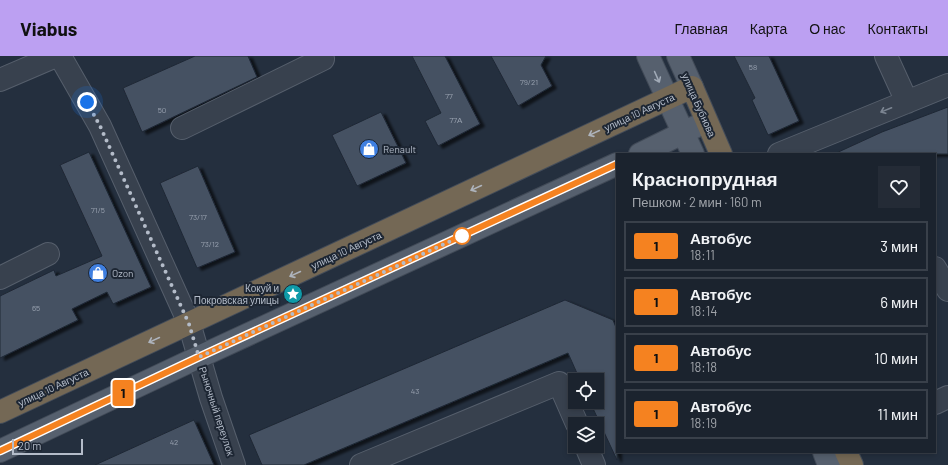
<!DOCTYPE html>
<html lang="ru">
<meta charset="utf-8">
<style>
:root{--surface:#1b232e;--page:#242b36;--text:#f1f3f6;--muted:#a0a4aa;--line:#39404a;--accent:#bca0f2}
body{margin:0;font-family:Barlow,sans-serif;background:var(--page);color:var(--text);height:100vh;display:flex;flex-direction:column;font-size:15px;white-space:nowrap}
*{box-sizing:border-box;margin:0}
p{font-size:13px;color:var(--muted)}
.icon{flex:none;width:22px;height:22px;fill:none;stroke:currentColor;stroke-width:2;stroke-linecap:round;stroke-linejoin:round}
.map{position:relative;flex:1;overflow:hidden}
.panel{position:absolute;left:616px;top:97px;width:320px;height:300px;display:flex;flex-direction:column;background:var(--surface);border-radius:0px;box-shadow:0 2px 6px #0003,0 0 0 1px var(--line)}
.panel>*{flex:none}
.badge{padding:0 8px;border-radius:3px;font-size:14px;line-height:26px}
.controls{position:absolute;left:568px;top:317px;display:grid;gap:8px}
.controls a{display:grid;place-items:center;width:36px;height:36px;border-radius:0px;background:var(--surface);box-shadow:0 2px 6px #0003,0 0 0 1px var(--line);font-size:20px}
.scale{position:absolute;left:12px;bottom:10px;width:71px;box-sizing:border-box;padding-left:4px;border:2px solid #b4bcc9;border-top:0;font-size:11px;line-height:14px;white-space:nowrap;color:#b4bcc9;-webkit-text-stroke:3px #1d2633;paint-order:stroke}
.you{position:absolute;width:20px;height:20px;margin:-10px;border:3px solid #fff;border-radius:50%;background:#1a73e8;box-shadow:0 0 0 6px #1a73e833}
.map>.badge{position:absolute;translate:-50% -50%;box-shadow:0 0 0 2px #fff}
.round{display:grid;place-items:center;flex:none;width:42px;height:42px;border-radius:0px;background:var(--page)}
.summary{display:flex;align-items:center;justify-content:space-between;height:68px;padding:0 16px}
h1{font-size:19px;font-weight:700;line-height:30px}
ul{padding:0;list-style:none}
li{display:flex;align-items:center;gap:12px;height:50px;margin:0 8px 6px;padding:0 8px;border:2px solid var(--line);border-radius:0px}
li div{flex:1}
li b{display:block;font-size:15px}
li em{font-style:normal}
li .badge{min-width:44px;font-weight:700;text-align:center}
header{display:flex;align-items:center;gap:24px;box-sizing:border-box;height:56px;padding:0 20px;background:var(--accent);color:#111}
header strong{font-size:19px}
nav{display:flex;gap:22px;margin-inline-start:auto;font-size:14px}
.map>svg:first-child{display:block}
</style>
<header>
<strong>Viabus</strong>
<nav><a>Главная</a><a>Карта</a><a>О нас</a><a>Контакты</a></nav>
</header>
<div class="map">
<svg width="948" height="409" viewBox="0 0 948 409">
<defs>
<filter id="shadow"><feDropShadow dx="4.5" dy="2.5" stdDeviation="1" flood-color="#0009"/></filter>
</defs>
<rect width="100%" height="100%" fill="#242f3e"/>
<path fill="#455162" stroke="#1f2835" filter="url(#shadow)" d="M195,0H248L257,21L142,76L123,32Z
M412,0H445L480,68L438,90L425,65L441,57Z
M491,0H546L541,9L552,30L518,50Z
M734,0H769L799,65L768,79L752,44L755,42Z
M948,51V98H834L882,76Z
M381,56L406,107L357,130L332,79Z
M89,96L151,231L113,248L107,236L72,253L78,264L0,302V240L54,214L56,220L102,200L60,109Z
M198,110L235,196L197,212L160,127Z
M565,244L613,264L617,274V404L590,346H597V324H580L568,297L304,409H262L249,379Z
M194,364L214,409H95Z"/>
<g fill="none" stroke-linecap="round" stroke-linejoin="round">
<g stroke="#565f6c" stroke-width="24">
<path id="minor" d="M60,0L100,70L189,267L211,342L234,409
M886,0L907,46
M0,24L56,0
M182,72L323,3L321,0
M779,98L948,29
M935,212L948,234
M0,222L48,198
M935,347L948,341
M586,390L594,409
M361,409L559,327L577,368"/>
</g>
<g stroke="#414a57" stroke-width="24">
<path id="major" d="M648,0L693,98
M678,0L692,31
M640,98L695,71
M0,395L199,301L617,108
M824,396L829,409"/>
</g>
<g stroke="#434c59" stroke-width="24">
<path id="highway" d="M0,356L692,31L721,98
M846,396L852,409"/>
</g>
<use href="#minor" stroke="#38414e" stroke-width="22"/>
<use href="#major" stroke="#56606e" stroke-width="22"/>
<use href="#highway" stroke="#746855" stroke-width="22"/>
</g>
<defs><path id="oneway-shaft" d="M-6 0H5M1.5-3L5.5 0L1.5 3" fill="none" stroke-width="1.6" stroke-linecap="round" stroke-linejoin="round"/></defs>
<use stroke="#a1aab7" href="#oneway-shaft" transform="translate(657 21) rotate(66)"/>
<use stroke="#7c8592" href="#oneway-shaft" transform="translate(886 54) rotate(158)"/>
<g stroke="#aeb4bd">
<use href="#oneway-shaft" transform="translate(594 77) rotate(155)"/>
<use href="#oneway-shaft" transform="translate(476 132) rotate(155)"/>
<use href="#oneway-shaft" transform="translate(295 218) rotate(155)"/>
<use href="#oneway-shaft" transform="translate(154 284) rotate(155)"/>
</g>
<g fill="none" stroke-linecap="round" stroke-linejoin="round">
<g stroke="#fff" stroke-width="9">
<path id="line" d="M0,395L199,301L617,108"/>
</g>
<use href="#line" stroke="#f58220" stroke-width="6"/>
<path stroke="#b4bcc9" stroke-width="4" stroke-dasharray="0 7.2" d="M87,46L100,70L189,268L199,301L462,180"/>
</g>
<defs>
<g id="shop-disc" transform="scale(1)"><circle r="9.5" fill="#3f7fe0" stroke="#1d2633"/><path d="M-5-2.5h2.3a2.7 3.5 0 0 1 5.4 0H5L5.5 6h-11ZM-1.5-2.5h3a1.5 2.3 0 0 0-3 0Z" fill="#fff"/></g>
<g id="sight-disc" transform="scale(1)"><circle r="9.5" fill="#0f9aa8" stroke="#1d2633"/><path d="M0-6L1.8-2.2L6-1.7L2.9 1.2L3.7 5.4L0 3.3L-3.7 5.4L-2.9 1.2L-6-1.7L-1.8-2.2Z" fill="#fff"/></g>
</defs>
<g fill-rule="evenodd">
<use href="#shop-disc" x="369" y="93"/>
<use href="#shop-disc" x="98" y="217"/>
<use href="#sight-disc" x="293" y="238"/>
</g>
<circle fill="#fff" stroke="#f58220" stroke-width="2" cx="462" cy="180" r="8"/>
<g text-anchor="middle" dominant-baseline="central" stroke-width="4" stroke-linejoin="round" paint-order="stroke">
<g font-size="8" fill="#98a1af">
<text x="753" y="11">58</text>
<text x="529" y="26">79/21</text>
<text x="449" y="40">77</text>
<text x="162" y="54">50</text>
<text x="456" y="64">77А</text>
<text x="98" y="154">71/5</text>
<text x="198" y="161">73/17</text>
<text x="210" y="188">73/12</text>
<text x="36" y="252">65</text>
<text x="415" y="335">43</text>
<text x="174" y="386">42</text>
</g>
<g font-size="10" fill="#b4bcc9" stroke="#1d2633">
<text transform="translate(699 49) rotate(66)">улица Бубнова</text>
<text transform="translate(639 56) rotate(-25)">улица 10 Августа</text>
<text transform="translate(346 194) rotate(-25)">улица 10 Августа</text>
<text transform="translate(53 331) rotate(-25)">улица 10 Августа</text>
<text transform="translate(217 355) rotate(72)">Рыночный переулок</text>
</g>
<g font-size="10" fill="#b4bcc9" stroke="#1d2633" text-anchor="start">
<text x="383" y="93">Renault</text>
<text x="112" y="217">Ozon</text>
<text x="279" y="232" text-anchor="end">Кокуй и<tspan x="279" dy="12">Покровская улицы</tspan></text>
</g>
</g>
</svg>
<div class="controls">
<a><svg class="icon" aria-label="locate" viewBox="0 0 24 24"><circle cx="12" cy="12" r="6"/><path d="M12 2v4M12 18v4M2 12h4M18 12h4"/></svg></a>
<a><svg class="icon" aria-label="layers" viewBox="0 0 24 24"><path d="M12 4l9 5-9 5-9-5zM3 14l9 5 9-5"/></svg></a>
</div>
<div class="scale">20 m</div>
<div class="you" style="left:87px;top:46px"></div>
<b class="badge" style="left:123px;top:337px;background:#f58220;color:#111">1</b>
<section class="panel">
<div class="summary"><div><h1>Краснопрудная</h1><p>Пешком · 2 мин · 160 m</p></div><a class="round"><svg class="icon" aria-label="heart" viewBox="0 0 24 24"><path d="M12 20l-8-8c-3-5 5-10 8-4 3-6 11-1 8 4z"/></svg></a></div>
<ul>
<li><span class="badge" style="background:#f58220;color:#111">1</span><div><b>Автобус</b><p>18:11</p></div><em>3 мин</em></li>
<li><span class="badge" style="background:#f58220;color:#111">1</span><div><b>Автобус</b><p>18:14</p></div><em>6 мин</em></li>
<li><span class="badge" style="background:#f58220;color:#111">1</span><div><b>Автобус</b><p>18:18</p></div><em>10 мин</em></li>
<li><span class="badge" style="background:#f58220;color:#111">1</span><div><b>Автобус</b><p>18:19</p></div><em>11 мин</em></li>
</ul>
</section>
</div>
